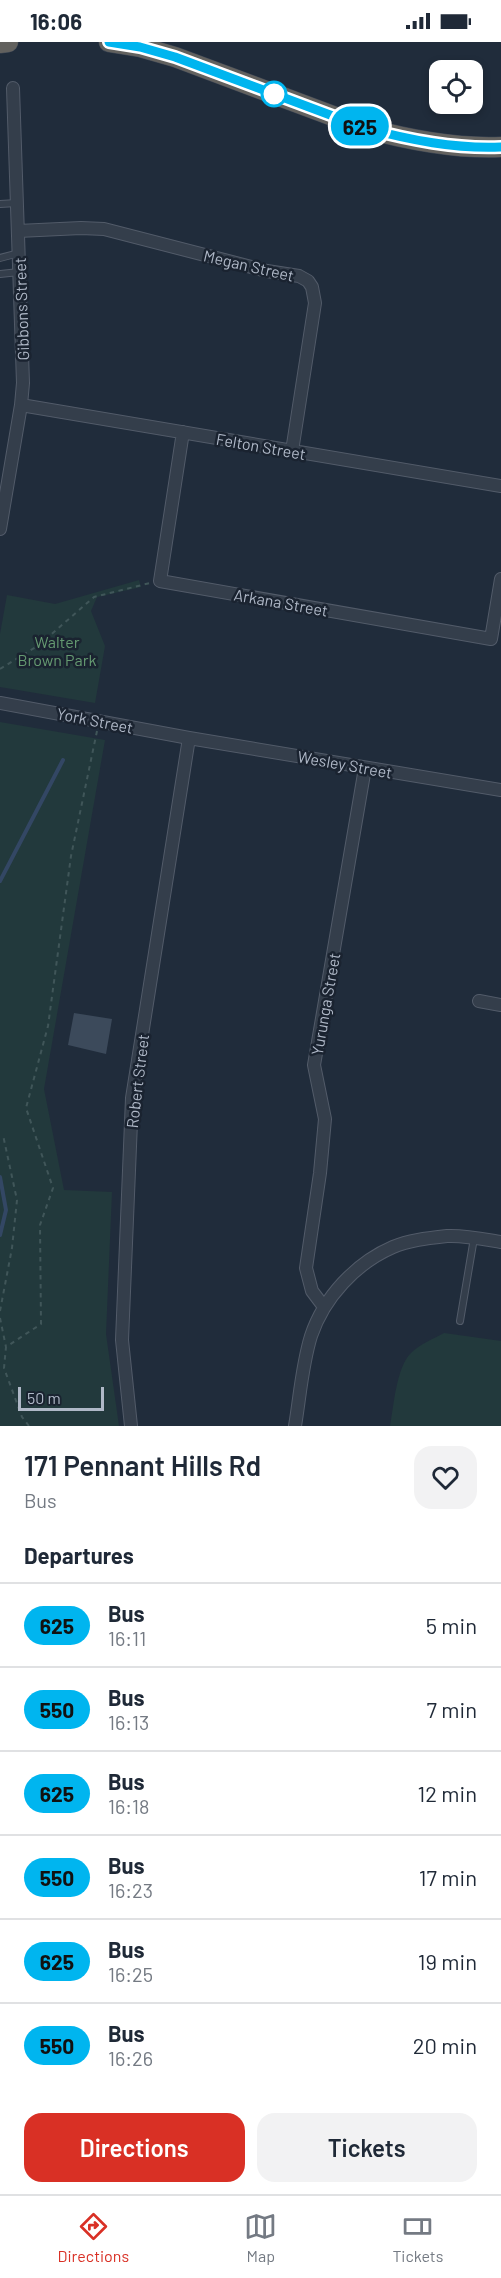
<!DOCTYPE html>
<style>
:root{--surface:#fff;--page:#f2f2f3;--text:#1f2937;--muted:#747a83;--line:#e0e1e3;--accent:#d93025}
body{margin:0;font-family:Barlow,sans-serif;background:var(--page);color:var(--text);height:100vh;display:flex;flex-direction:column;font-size:22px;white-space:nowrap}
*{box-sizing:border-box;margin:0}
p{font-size:20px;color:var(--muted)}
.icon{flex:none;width:33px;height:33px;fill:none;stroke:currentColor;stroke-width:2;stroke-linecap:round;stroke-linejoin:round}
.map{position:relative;height:1384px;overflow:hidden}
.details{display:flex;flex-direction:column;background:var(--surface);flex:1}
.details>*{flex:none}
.badge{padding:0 12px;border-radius:20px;font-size:21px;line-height:39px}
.fabs{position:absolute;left:429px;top:18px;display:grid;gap:12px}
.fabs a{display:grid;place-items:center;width:54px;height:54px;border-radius:12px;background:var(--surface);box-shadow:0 3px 9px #0003;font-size:30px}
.scale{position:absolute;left:18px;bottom:15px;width:86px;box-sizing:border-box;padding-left:6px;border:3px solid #afb8c7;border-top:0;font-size:16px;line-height:21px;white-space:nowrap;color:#afb8c7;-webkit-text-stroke:4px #1a2330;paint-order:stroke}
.map>.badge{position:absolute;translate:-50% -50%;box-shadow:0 0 0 3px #fff}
h2{padding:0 24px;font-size:22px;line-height:54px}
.round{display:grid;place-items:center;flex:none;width:63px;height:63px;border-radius:18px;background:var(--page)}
.overview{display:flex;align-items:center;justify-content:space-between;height:102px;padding:0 24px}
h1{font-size:28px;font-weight:600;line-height:45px}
.action{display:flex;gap:12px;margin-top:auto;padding:12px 24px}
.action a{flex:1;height:69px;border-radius:18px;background:var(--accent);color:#fff;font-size:24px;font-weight:600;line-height:69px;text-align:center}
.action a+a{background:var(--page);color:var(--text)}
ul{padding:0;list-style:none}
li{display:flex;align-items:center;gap:18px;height:84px;padding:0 24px;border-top:2px solid var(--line)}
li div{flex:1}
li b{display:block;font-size:22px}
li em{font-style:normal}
li .badge{min-width:66px;font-weight:700;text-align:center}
.status{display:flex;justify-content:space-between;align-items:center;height:42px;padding:0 30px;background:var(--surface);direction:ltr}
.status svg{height:16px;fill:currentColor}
.tab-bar{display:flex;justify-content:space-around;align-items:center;height:84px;border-top:2px solid var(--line);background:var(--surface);font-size:16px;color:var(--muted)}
.tab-bar a{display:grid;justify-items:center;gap:3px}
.tab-bar .selected{color:var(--accent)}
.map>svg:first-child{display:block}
</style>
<div class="status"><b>16:06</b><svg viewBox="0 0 49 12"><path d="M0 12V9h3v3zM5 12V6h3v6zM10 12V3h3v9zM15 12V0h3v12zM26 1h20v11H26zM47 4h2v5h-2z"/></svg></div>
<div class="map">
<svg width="501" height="1384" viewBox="0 0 501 1384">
<rect width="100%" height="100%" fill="#202c3b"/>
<path fill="#22393c" d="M139,538L141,545L97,555L91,569L105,604L95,661L0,645V592L7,553L55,562Z
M0,680L105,698L44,1047L64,1148L112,1150L106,1292L119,1384H0Z
M444,1291L501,1299V1384H390C394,1364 396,1326 411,1311C420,1302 433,1297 444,1291Z"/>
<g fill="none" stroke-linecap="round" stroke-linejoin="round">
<path stroke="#334764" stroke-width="4" d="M0,839L63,718
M0,1135L6,1168L0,1193"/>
</g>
<path fill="#3c4a5b" d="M74,971L112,977L106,1012L68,1003Z"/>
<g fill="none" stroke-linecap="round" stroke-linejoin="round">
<g stroke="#525b69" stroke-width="8">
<path id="service" d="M0,162L17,161
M0,216L19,211
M0,232L19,230
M460,1279L474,1196"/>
</g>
<g stroke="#525b69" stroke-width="14">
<path id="minor" d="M18,189L81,186L104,187L267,229L299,234L308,239L312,245L315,261L292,409
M21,363L501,444
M183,390L160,539L491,597L501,537
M0,487L21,363L23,341L13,46
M0,661L189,696L501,748
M479,959L501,963
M324,1265L312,1249L306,1226L320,1131L325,1077L314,1023L365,726
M131,1384L122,1298L132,1056L189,696
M295,1384C300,1354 302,1323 311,1294C324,1255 356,1221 393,1205C409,1198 429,1196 447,1194C464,1193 483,1197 501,1200"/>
</g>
<g stroke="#3f4856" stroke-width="21">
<path id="trunk" d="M109,0L140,5L175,15L365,86C409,98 455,107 501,105
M0,1L8,0"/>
</g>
<path stroke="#405659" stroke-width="2" stroke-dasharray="4.5 4.5" stroke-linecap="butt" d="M0,627L39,603L94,555L150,541
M0,1269L12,1206L17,1158L3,1093
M0,1276L6,1305
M29,1384L22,1375L4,1326L6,1305L41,1282L40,1183L53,1146L26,1066L48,984L71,814L97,689"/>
<use href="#service" stroke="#343e4b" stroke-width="6"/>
<use href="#minor" stroke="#343e4b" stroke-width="12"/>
<use href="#trunk" stroke="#62615e" stroke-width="20"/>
</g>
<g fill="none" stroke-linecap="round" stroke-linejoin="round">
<g stroke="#fff" stroke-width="14">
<path id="line" d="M109,0L140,5L175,15L365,86C410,98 455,107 501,105"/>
</g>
<use href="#line" stroke="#00b5ef" stroke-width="9"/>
</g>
<circle fill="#fff" stroke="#00b5ef" stroke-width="3" cx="274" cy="52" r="12"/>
<g text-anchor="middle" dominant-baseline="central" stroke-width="5" stroke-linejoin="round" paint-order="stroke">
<g font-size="16" fill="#afb8c7" stroke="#1a2330">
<text transform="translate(249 223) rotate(13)">Megan Street</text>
<text transform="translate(21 267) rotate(-92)">Gibbons Street</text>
<text transform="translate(261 404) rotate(10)">Felton Street</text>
<text transform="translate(281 560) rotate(10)">Arkana Street</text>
<text transform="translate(95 678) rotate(11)">York Street</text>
<text transform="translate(345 722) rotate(10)">Wesley Street</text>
<text transform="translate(325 962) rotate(-80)">Yurunga Street</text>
<text transform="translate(137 1039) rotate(-83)">Robert Street</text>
</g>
<g font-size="16" fill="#659a71" stroke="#1a2330">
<text x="57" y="599">Walter<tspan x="57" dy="18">Brown Park</tspan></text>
</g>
</g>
</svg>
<div class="fabs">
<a><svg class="icon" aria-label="locate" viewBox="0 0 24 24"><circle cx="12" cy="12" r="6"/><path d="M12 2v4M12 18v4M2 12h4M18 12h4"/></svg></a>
</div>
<div class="scale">50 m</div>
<b class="badge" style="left:360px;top:84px;background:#00b5ef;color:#111">625</b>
</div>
<section class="details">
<div class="overview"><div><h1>171 Pennant Hills Rd</h1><p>Bus</p></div><a class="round"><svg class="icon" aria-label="heart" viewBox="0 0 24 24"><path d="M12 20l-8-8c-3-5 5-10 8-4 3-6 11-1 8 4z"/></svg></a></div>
<h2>Departures</h2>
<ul>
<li><span class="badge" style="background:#00b5ef;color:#111">625</span><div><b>Bus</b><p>16:11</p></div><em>5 min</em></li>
<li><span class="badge" style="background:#00b5ef;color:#111">550</span><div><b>Bus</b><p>16:13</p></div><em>7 min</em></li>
<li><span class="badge" style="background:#00b5ef;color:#111">625</span><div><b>Bus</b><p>16:18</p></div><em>12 min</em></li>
<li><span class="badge" style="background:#00b5ef;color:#111">550</span><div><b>Bus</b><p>16:23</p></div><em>17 min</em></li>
<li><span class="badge" style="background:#00b5ef;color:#111">625</span><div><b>Bus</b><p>16:25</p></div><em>19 min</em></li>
<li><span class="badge" style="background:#00b5ef;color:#111">550</span><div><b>Bus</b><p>16:26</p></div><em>20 min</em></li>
</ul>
<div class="action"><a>Directions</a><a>Tickets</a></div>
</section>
<nav class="tab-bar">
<a class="selected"><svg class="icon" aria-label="directions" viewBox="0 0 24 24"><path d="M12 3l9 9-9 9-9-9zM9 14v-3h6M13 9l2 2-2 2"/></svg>Directions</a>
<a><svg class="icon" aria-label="map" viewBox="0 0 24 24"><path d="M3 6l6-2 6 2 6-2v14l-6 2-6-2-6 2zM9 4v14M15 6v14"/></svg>Map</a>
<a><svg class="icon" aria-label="tickets" viewBox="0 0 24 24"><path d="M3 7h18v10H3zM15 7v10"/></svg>Tickets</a>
</nav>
